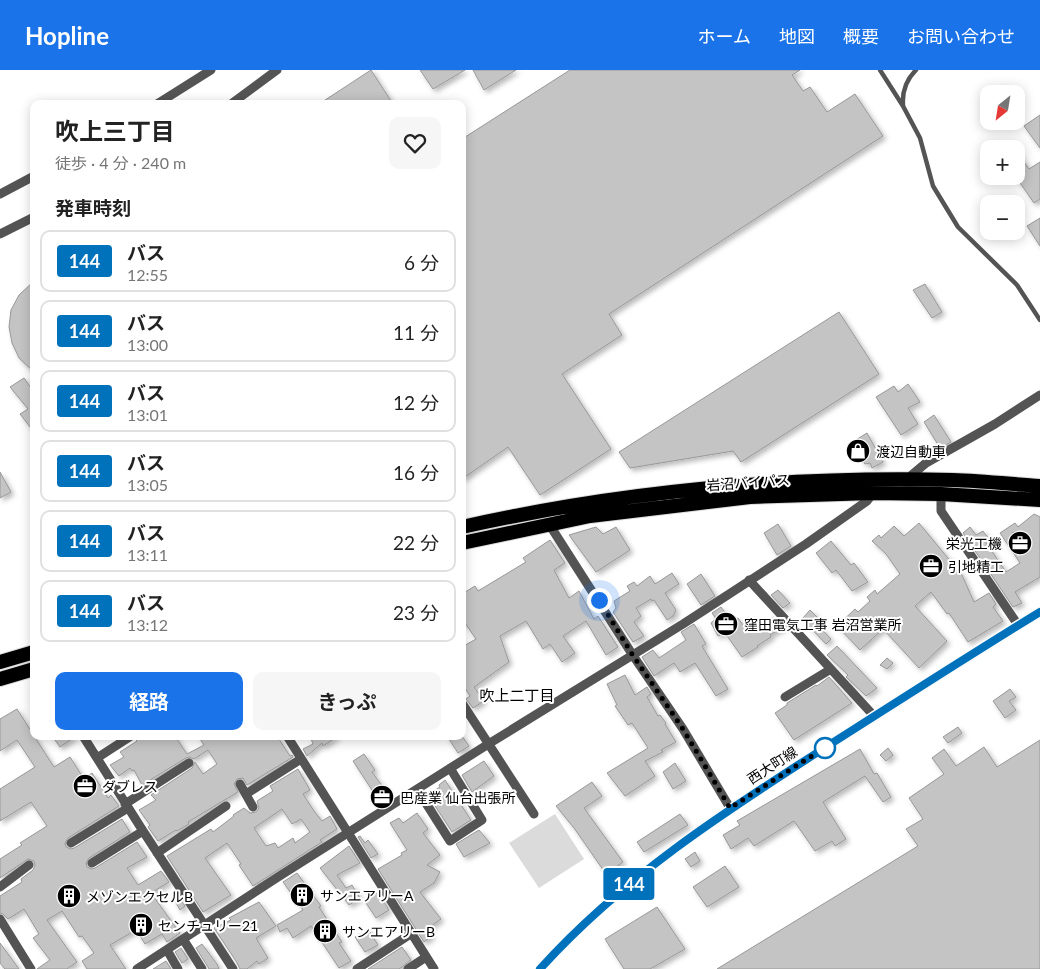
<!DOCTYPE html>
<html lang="ja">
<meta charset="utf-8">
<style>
:root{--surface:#fff;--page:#f6f6f6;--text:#222;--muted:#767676;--line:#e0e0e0;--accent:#1a73e8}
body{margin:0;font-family:Lato,"Noto Sans JP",sans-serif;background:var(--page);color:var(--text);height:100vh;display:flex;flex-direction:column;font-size:19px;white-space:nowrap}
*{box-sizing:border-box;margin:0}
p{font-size:16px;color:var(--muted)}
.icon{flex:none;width:28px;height:28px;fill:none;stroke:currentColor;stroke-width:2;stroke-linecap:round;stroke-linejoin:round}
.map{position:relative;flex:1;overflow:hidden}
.side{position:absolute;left:30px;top:30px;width:436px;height:640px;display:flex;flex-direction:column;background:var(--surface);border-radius:10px;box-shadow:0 2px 12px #0003}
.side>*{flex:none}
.badge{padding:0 10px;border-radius:4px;font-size:18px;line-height:32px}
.needle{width:32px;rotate:210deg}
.buttons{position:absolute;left:980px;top:15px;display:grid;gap:10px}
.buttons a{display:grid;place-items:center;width:45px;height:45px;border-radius:10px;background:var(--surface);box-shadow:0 2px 12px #0003;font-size:25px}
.you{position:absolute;width:25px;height:25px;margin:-12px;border:4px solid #fff;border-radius:50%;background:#1a73e8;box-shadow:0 0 0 8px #1a73e833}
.map>.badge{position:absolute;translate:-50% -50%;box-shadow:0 0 0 2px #fff}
h2{padding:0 25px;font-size:19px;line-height:45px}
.round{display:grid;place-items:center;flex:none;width:52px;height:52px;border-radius:10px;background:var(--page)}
.headline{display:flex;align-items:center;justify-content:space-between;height:85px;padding:0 25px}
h1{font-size:24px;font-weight:700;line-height:38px}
.button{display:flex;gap:10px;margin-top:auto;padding:10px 25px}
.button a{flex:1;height:58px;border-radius:10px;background:var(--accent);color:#fff;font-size:20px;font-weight:700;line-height:58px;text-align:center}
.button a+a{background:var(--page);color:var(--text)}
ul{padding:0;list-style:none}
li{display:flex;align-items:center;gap:15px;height:62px;margin:0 10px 8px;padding:0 15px;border:2px solid var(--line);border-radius:10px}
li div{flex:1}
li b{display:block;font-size:19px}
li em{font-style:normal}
li .badge{min-width:55px;font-weight:700;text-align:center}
header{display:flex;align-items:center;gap:30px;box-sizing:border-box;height:70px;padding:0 25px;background:var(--accent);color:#fff}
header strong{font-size:24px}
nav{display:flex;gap:28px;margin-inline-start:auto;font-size:18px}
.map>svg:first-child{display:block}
</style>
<header>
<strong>Hopline</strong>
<nav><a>ホーム</a><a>地図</a><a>概要</a><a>お問い合わせ</a></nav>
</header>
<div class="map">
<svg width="1040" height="899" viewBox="0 0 1040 899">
<defs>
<filter id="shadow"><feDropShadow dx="3" dy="3" stdDeviation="2.5" flood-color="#0004"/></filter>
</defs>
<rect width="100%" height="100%" fill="#fff"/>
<path fill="#dbdbdb" d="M555,744L584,789L539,818L509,773Z"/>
<path fill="#c4c4c4" stroke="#989898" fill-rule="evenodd" filter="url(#shadow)" d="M371,0L393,34H319Z
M420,0H465L433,19Z
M473,0H516L484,20Z
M570,0H800L792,5L803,21L810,17L827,42L855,24L883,66L609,244L622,265L562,304L611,379L540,425L508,377L462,409V69Z
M1040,45V78L1024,56Z
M1016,81L1029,99L1040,92V129L1034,133L1016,107Z
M1040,148V176L1027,156Z
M34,211V302L19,288L12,273L9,257L11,240L19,225Z
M925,214L942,242L932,248L913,220Z
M839,242L879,304L741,392L733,381L630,398L619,382Z
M24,308L34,322V362L20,344L28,339L10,317Z
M908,314L920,332L908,338L918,354L901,365L876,327L894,316L898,322Z
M934,345L951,372L940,378L924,352Z
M867,363L883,392L872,398L870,393L865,394L851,373Z
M0,402L11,422L0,428Z
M1034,444L1040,447V507L1015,522L1022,533L1013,537L963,463L970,457L976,465L983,461L989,469L985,471L1006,502L1020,493L1000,463L1015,453L1018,457Z
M919,453L962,505L974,532L989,523L996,534L993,537L1003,551L968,572L949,543L947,544L931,522L915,536L947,571L919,598L883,559L860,580L837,556L855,539L858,542L870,531L867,527L875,520L877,524L900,504L886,484L872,471L879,465L881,468L894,456L904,466Z
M778,454L791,476L777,485L764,463Z
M596,457L603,464L616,457L630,480L596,502L569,465Z
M550,470L565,493L554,500L569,528L579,521L594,549L598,546L618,577L606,585L586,551L563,566L575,583L562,592L550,574L543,579L526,551L500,566L509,592L474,617L484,631L473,638L466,629L470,626L463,615L466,613L462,607V577L476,569L465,553L462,555V524L475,516L478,521L526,492L523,488Z
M831,471L851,495L854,493L868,512L852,521L836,500L832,503L816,483Z
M672,503L679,514L665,523L676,540L673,546L667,550L654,530L652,531L651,529L636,538L641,546L634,552L644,566L633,572L613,542L616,538L614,531L630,521L627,516L634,512L637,516L650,506L655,514Z
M701,504L715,526L701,535L687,514Z
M778,520L790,533L783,538L771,525Z
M721,537L732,552L738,548L746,559L760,550L762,552L774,547L784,557L770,565L771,567L757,576L758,577L742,587L725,563L718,566L711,553L716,549L712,543Z
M810,540L820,550L816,553L831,569L826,574L802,549Z
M694,554L706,574L702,576L728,619L716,626L695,593L680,602L674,593L654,606L642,587L653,580L659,588L686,570L681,562Z
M837,576L877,618L866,626L846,607L848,605L827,585Z
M887,588L893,593L887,599L880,595Z
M625,605L635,625L647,617L651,624L647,627L658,646L660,645L666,653L665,654L676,672L661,680L663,682L645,691L655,706L625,726L607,703L648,678L632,653L628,655L615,636L617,635L607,614Z
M829,607L852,633L794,670L775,643L787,635V633L816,615L817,616Z
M1010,619L1016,627L1009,631L1016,640L1005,648L993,631Z
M17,639L54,697L70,687L84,709L92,703L108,728L111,725L119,736L68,768L65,773L66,777L71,779L74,778L122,749L130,762L89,788L86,793L87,797L92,799L95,798L137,772L147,787L127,798L138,815L161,801L169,812L151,823L180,863L167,872L162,864L145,874L136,860L110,875L126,899H87L82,891L94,883L82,866L79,867L62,841L47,850L77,892L67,899H37L50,890L33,868L39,864L24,839L8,849L3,844L0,843V826L22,812L21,809L33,800L35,795L34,791L28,789L0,808V789L22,775L20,773L47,756L31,732L0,751V719L35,697L17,670L0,681V649Z
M958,657L962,663L948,673L943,667Z
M52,666H76L60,677Z
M142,666H154L157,670L162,666H175L187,684L204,675L198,666H277L290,686L292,685L293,687L247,715L243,708L237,709L234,714L238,722L188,752L189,754L177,761L176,760L158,771L148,757L150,755L139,740L156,730L151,725L192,698L195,692L203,704L217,694L208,680L194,689L189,687L186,688L142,715L134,700L132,701L130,698L119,706L110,695L124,687L120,682L137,671L136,670Z
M310,666H338L323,676L322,673L307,686L303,679L313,674Z
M447,666H462L469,676L458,683Z
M1040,670V899H717L918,776L906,759L923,749L909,728L944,704L932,688L944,679L956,696L984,677L997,697Z
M888,678L893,685L886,691L880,685Z
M860,679L874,704L877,703L891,727L883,732L865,706L823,732L846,769L835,776L832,771L815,781L794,751L754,776L748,768L731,779L723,765L740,755L737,751Z
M364,684L375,700L372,702L391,728L381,734L353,691Z
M484,691L494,706L472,722L462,705Z
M675,693L686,711L673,719L663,702Z
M298,699L310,720L303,724L314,741L322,751L330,746L337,759L320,770L322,772L253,816L239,795L241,794L227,773L205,788L231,825L203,842L167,786L211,759L213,762L234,746L233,745L244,738L250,743L256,742L259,738L257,731L273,721L270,716ZM282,739L292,754L301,749L310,762L295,773L293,768L278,778L275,773L266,776L254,758Z
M445,710L471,750L452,762L428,725L440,717L439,715Z
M592,712L602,726L584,738L623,792L606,804L574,758L556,736Z
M417,743L428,759L423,763L440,785L427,795L440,802L434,813L420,822L441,849L427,859L432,866L424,872L378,799L402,785L401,783L407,780L390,753L399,748L403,753Z
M680,744L688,755L644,782L637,772Z
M479,760L490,773L464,787L456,774Z
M360,766L365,773L368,770L378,784L371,788L358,767Z
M349,776L360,793L337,805L346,818L352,815L360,828L349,835L320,798Z
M695,782L700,791L691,797L685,789Z
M725,796L739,817L707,837L693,817Z
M297,803L321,836L319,837L342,872L339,873L351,891L339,898L311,856L293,868L287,858L280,862L277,855L303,840L283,812Z
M378,822L389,840L376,848L364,830Z
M179,827L185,836L180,840L174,829Z
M259,832L276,856L256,868L268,888L259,894L257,891L247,899H240L236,891L214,858L231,850L229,848Z
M657,837L685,879L650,899H624L605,869Z
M368,859L378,875L365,882L355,867Z
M0,873L19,899H5L0,893Z
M202,874L217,894L219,899H209L208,897L196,878Z
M402,877L411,890L402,897L399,899H368Z
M181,878L188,889L182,893L175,882Z
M166,891L171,899H153Z"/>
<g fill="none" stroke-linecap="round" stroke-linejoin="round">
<g stroke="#dbdbdb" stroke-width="16">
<path id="trunk" d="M462,457C623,421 788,406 953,410C982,411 1011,414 1040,416
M462,473L590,446L750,427L873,423L941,424L1040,430
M0,592L34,582
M0,609L34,599"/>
</g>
<path stroke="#545454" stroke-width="4.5" d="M880,0L903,36L920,68L933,116L958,157L1017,215L1040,250
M903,35C902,21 906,10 916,0"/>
<path stroke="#545454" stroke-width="9" d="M157,34L211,0
M231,34L277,0
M0,124L34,106
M0,164L34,147
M907,409L926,393L995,354L1040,325
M941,424V441L1018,555
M549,454L632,584L683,659L730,738
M749,510L874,646
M785,627L831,599
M462,633L534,744
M83,666L143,761L233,899
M287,666L434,899
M97,688L131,666
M240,714L253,737
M417,719L450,771L482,750L450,698
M246,724L301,689
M125,734L189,693
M71,773L128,738
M157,783L226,736
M92,793L143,761
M0,817L29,795
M0,849L31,899
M183,869L202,899
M167,880L178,899
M137,899L278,807L490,673L683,554L806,474L867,431L873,423
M357,899L412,863
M408,899L426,887"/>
<path stroke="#545454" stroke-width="10" d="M540,899C621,809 722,743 823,679C895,633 967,587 1040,542"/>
<use href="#trunk" stroke="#000" stroke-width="14"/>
</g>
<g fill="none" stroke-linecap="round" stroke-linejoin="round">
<g stroke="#fff" stroke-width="11">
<path id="line" d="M540,899C622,808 724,742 826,677C897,632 968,586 1040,542"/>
</g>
<use href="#line" stroke="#0072bc" stroke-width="8"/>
<path stroke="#000" stroke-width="5" stroke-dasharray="0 9" d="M599,530L632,584L683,659L730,738L826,677L825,678"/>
</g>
<defs>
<g id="shop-disc" transform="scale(1.25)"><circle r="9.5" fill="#000" stroke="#fff"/><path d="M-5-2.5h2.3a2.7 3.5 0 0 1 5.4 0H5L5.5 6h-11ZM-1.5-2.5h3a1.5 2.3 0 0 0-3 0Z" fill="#fff"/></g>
<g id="office-disc" transform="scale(1.25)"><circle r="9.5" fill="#000" stroke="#fff"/><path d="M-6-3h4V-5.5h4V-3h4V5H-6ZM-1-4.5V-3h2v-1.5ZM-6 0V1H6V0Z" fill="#fff"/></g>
<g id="building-disc" transform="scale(1.25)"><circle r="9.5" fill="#000" stroke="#fff"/><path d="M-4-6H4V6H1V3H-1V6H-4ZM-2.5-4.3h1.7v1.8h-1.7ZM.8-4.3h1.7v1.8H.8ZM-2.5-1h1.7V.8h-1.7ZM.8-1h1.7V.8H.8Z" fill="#fff"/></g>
</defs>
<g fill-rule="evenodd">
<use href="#shop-disc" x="858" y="381"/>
<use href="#office-disc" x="1020" y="473"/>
<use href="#office-disc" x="931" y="496"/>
<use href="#office-disc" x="726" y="554"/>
<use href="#office-disc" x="85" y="716"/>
<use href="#office-disc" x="382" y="727"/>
<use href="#building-disc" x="302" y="825"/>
<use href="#building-disc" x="69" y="826"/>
<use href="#building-disc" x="141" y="855"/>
<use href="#building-disc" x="325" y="861"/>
</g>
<circle fill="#fff" stroke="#0072bc" stroke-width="2.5" cx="825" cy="678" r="10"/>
<g text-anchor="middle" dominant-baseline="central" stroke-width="4" stroke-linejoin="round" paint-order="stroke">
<g font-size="14" fill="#000" stroke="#fff" text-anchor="start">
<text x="876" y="381">渡辺自動車</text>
<text x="1002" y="473" text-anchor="end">栄光工機</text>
<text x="948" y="496">引地精工</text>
<text x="744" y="554">窪田電気工事 岩沼営業所</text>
<text x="102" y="716">ダブレス</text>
<text x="400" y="727">巴産業 仙台出張所</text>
<text x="320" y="825">サンエアリーA</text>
<text x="86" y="826">メゾンエクセルB</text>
<text x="158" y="855">センチュリー21</text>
<text x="342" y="861">サンエアリーB</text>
</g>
<g font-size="14" fill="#000" stroke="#fff">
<text transform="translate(748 412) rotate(-4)">岩沼バイパス</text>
<text transform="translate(772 695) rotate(-33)">西大町線</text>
</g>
<g font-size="15" fill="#000" stroke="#fff">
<text x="517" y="625">吹上二丁目</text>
</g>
</g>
</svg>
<div class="buttons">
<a><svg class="needle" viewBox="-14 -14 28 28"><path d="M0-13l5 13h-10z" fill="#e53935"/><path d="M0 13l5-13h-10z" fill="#767676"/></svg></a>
<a>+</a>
<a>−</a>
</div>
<div class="you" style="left:599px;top:530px"></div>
<b class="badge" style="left:629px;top:814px;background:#0072bc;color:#fff">144</b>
<section class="side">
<div class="headline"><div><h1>吹上三丁目</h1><p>徒歩 · 4 分 · 240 m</p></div><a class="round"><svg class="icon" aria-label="heart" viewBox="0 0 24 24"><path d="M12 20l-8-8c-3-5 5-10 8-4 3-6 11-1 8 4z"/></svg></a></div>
<h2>発車時刻</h2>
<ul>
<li><span class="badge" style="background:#0072bc;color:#fff">144</span><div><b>バス</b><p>12:55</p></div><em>6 分</em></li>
<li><span class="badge" style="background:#0072bc;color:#fff">144</span><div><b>バス</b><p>13:00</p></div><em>11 分</em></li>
<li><span class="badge" style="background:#0072bc;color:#fff">144</span><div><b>バス</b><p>13:01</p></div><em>12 分</em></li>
<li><span class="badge" style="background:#0072bc;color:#fff">144</span><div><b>バス</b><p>13:05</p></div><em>16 分</em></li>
<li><span class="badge" style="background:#0072bc;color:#fff">144</span><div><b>バス</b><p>13:11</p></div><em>22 分</em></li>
<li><span class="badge" style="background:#0072bc;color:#fff">144</span><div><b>バス</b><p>13:12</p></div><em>23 分</em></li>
</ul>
<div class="button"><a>経路</a><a>きっぷ</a></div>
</section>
</div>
